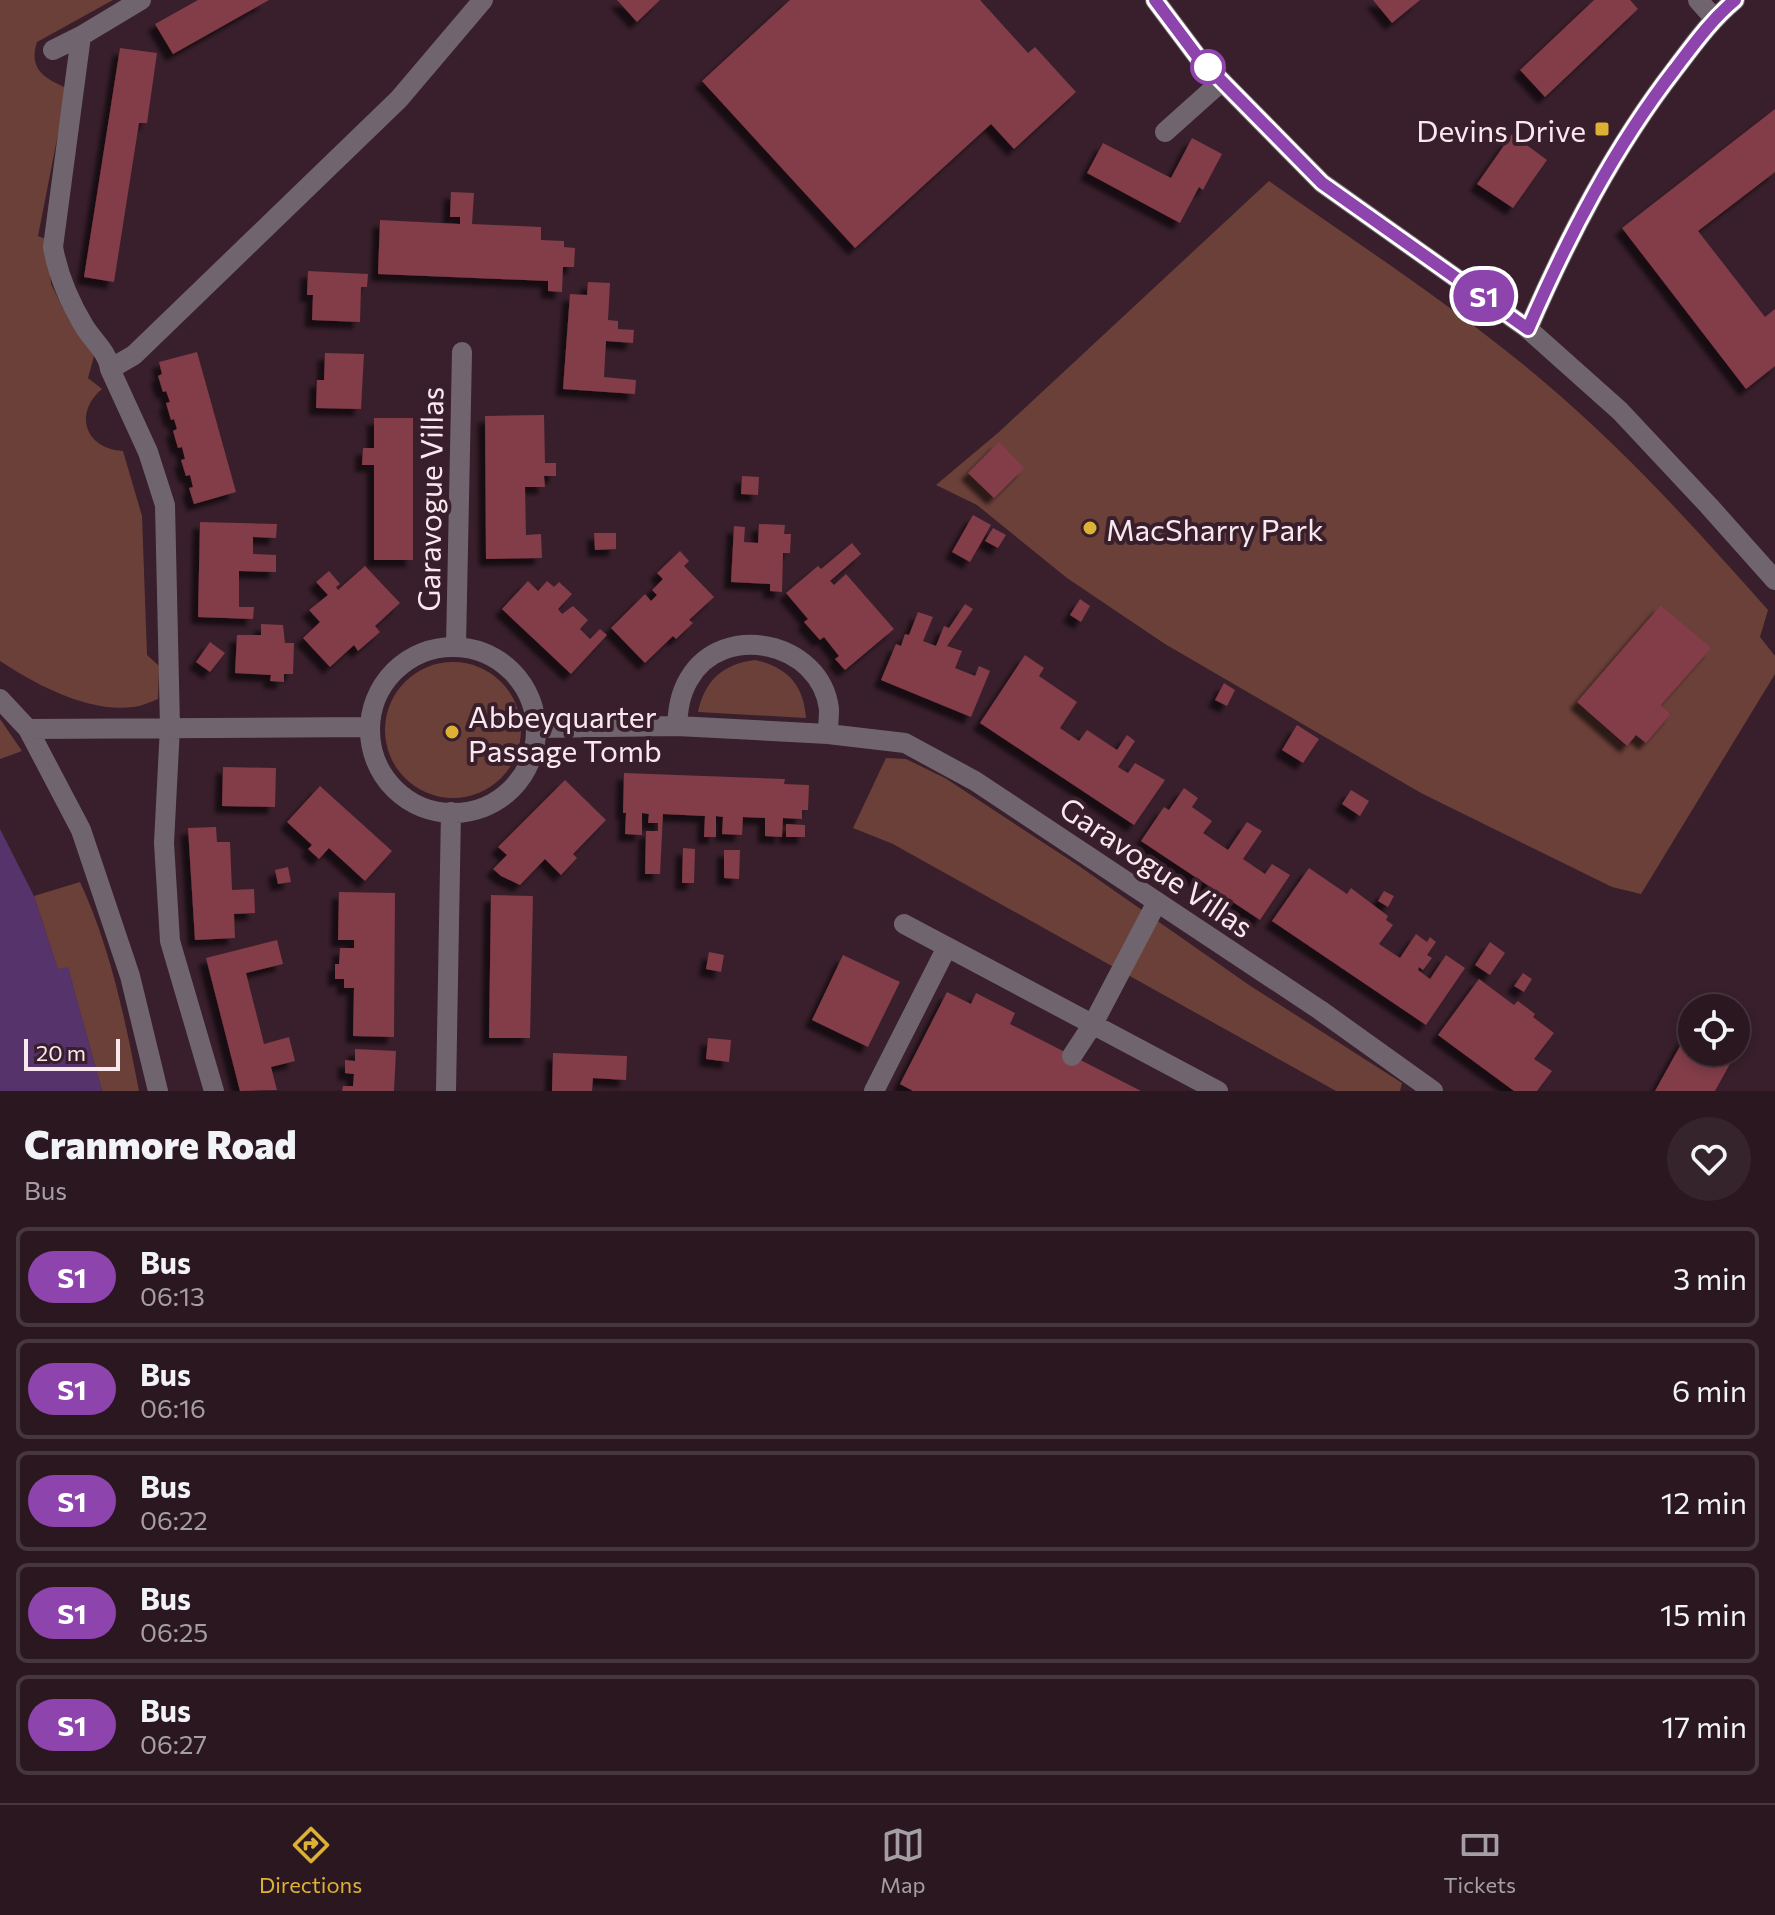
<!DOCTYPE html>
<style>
:root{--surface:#2a1720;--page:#36242d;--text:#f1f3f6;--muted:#a59fa5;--line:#46363e;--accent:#ddb133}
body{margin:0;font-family:Commissioner,sans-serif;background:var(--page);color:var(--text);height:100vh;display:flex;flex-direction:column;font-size:30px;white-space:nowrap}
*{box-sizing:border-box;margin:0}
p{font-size:26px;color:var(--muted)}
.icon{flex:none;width:44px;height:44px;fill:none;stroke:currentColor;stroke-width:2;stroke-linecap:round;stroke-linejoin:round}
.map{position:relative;height:1091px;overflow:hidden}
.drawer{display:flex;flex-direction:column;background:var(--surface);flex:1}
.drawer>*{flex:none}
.badge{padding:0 16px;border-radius:26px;font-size:28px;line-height:52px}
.fabs{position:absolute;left:1678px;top:994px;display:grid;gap:16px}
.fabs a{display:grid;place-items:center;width:72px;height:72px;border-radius:50%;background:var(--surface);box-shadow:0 4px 12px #0003,0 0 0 2px var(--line);font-size:40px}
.scale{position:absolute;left:24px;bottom:20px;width:96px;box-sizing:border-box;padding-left:8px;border:4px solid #fae8ef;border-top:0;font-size:22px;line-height:28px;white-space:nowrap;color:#fae8ef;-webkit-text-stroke:6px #381f2b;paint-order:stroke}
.map>.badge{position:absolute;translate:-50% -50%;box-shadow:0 0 0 4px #fff}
.round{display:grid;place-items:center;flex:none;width:84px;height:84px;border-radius:42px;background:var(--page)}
.summary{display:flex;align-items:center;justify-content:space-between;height:136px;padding:0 24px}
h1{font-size:38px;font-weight:800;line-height:60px}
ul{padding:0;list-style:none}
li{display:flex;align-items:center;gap:24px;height:100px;margin:0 16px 12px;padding:0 8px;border:4px solid var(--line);border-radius:12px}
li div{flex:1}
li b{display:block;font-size:30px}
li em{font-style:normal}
li .badge{min-width:88px;font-weight:700;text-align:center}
.menu{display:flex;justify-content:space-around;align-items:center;height:112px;border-top:2px solid var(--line);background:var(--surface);font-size:22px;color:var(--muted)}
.menu a{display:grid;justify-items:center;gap:4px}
.menu .selected{color:var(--accent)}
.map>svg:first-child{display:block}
</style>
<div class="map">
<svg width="1775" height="1091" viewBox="0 0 1775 1091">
<defs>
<filter id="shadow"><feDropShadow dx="-7" dy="7" stdDeviation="2" flood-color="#0009"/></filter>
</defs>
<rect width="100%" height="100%" fill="#381f2b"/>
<path fill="#6b4039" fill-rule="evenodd" d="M0,0H113L37,42C28,69 45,79 67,88L38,236L48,240L51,284L69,320L94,356L88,378L102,389C73,413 85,449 123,451L142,516L147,655L159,666L158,699C150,702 142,706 134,707C88,713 37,685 0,661Z
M1269,181C1361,246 1457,308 1543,381C1625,450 1697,530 1768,610L1760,637L1775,656V674L1641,894L1612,887L1421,793L1165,644L1067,578L977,505L936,485L999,432ZM1662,606L1710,648L1661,705L1671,714L1646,743L1636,735L1626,746L1577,702Z
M755,660C787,667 804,685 806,718L698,712C705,680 723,664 755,660Z
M385 730a68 68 0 1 1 136 0a68 68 0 1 1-136 0Z
M0,719L22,751L0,759Z
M886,758L906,759L945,778L1079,866L1249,985L1402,1083L1400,1091H1336L893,844L853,828Z
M80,882C111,949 125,1019 139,1091H102L68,968L58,970L34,896Z"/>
<path fill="#56336a" d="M0,829L34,896L58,969L68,967L102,1091H0Z"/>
<path fill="#823c48" filter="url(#shadow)" d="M198,0H269L173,54L155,24Z
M617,0H660L637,22Z
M790,0H980L1028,53L1035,47L1076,92L1014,149L991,124L855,248L702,81Z
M1373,0H1420L1392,23Z
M1594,0H1630L1638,9L1545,97L1520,70Z
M120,48L157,53L147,123H139L114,282L84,277Z
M1775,109V172L1698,231L1765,317L1775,309V366L1746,389L1622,228Z
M1512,134L1547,160L1513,208L1477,184Z
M1192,138L1222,154L1203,190L1199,187L1180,223L1087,173L1103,143L1171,178Z
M451,192L474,193L472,224L541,227V240L564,241V247L575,248L574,267H563L562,292L548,291V281L378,274L380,220L460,224V217H450Z
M308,271L368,274L367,287H361L360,322L312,320L313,295H307Z
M588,282L610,283L608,320L618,321V329L634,330L633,343L606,341L604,377L636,380L635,394L563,389L570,294L587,295Z
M197,352L236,492L194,504L189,488L193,487L190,475L186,476L181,460L185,459L182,447L178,448L173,431L177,429L174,419L171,420L166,403L170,402L166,391L163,392L158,376L162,374L159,362Z
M325,353L364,354L361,409L316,408L317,380H324Z
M544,415L545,463H556V476H544L545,487H525L526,535L541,534L542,558L486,559L485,416Z
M374,418H413V560H374V465H362L363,448H374Z
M999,442L1024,468L994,498L968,473Z
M742,476L759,477L758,495L741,494Z
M973,515L991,525L970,562L952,552Z
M200,522L277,524L276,538L253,537V554L276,555V572L239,571V607H254L253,619L198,617Z
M759,524L785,525L784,534H791L790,553H783L782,592L770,591V584L731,582L734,526L745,527L744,542L758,543Z
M993,528L1006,535L998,548L985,541Z
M594,533H616V549L595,550Z
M852,543L861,554L830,581L834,585L846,574L894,629L845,670L835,659L839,656L824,637L820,640L804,622L808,619L786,593L818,566L821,569Z
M680,551L689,561L684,566L714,597L689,620L693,623L676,639L673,636L645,663L611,628L645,594L651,601L657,595L652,590L663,579L657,573Z
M365,566L400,603L375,626L380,632L358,651L354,645L330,667L303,638L320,622L309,610L328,595L316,582L329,571L340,584L336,587L338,590Z
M528,581L538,591L547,581L554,587L559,582L572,594L558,609L562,614L573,606L588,620L580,629L590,639L600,629L607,635L571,674L502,609Z
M1080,599L1090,606L1081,622L1070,615Z
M965,604L973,609L947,646L962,651L955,668L975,676L979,666L990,671L971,717L881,680L896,644L901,646L905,634L909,635L918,612L933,617L923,641L936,646L944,626L949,628Z
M1661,605L1711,648L1661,705L1671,714L1646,743L1636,735L1627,746L1577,702Z
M261,624L283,625L285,643H294L293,674H284V682L270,681L271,675L235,673L237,635H261Z
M210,642L225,653L210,672L196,662Z
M1025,655L1044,668L1039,676L1077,702L1060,728L1079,741L1087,730L1117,750L1127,735L1135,741L1118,767L1128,773L1135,763L1165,780L1134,825L980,723Z
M1224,683L1235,690L1227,706L1215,700Z
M1297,725L1319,739L1303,763L1282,750Z
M223,767L276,768L275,807L222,806Z
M624,773L785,779L784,784L809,785L808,810H802V819L783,818L782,837L765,836V818L743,817L742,835L722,834L723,817L716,816V837H704L705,816L663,814L660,874H645L646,831H658V823H648L649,814L642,813V835L625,834L626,813H623Z
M565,780L606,820L573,854L577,858L561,875L545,859L520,885L501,876L493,869L507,855L498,847Z
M320,786L392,851L365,881L329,848L319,859L308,849L312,845L287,822Z
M1184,788L1198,798L1192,807L1212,821L1203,833L1228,850L1247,822L1262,831L1243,859L1265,874L1272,864L1290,875L1260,920L1141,841L1164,807L1169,810Z
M1351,790L1369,801L1360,816L1342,804Z
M786,824L805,825V837H786Z
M216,827L217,842H230L232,890L254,889L255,913L234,914L235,938L195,940L188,828Z
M683,848L695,849L694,883H682Z
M724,850H740L739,879L724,878Z
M288,867L291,882L278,884L275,870Z
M1309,868L1347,894L1351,888L1388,916L1386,920L1393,925L1379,944L1400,958L1416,934L1427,942L1430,937L1436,942L1427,955L1432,958L1423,970L1419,967L1418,970L1430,979L1446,955L1465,968L1426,1025L1272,921Z
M1384,891L1394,896L1388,907L1378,901Z
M339,892L395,893L394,1037L353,1036L354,988H344V979H335V964H339L340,948H354V940H338Z
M491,895L533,896L530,1038H489Z
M277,940L283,964L246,973L264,1044L289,1037L295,1061L271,1067L277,1090L240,1091L206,958Z
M1490,942L1505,953L1490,975L1475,965Z
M709,952L724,955L721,972L706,969Z
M843,955L900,982L868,1047L812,1020Z
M1523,973L1532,979L1524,992L1514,986Z
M1479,979L1514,1005L1518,1001L1535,1014L1533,1017L1554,1033L1534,1059L1552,1071L1537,1091H1514L1438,1035Z
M947,992L971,1004L976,993L1015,1013L1010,1024L1141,1091H913L900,1084Z
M1685,1037L1692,1041V1052H1713L1731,1062L1715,1091H1655Z
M708,1038L731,1040L729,1062L706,1059Z
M355,1049L396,1051L394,1091H342L343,1086H353L354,1074L345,1073V1060L355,1061Z
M553,1053L627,1056L626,1080L593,1078L592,1091H552Z"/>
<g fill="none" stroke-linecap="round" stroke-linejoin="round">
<path stroke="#70656e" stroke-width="20" d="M1155,0L1197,56L1322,183L1528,329L1620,411L1709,506L1775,580
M1698,0L1714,18
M81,36L53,247C58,275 69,301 84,326C93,341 108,352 110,369L148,452L165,505L170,727L164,843L170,941L214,1091
M53,50L81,36L141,0
M1165,132L1222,81
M1528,329C1568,237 1614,148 1675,69C1694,44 1711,20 1735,0
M110,369L134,355L399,99L483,0
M456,646L462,352
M370 730a83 83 0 1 1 166 0a83 83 0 1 1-166 0Z
M0,699L28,729L81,830L130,976L158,1091
M677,726C678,709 680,694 689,679C723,620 821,642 829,709C829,717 828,726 828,734
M537,728L677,726L828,734L905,743L975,781L1320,1010L1433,1091
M28,729L369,727
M904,924L1218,1091
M1072,1056L1093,1024L1157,902
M446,1091L451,812
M874,1091L947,947"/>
</g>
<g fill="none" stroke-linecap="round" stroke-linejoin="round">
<g stroke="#fff" stroke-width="18">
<path id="line" d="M1155,0L1197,56L1322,183L1528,329C1568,237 1614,148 1675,69C1694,44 1711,20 1735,0"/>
</g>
<use href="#line" stroke="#8e44ad" stroke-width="12"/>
</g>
<circle fill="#fff" stroke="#8e44ad" stroke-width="4" cx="1208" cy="67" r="16"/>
<g fill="#ddb133" stroke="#381f2b" stroke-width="3">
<rect x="1594" y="121" width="16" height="16" rx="4"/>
<circle cx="1090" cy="528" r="8"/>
<circle cx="452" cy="732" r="8"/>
</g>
<g text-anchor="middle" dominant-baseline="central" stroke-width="8" stroke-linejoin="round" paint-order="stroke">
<g font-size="30" fill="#fae8ef" stroke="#381f2b" text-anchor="start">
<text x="1586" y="129" text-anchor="end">Devins Drive</text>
<text x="1106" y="528">MacSharry Park</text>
<text x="468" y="715">Abbeyquarter<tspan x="468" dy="34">Passage Tomb</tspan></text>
</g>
<g font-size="30" fill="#fae8ef" stroke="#381f2b">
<text transform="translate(429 499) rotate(-89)">Garavogue Villas</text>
<text transform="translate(1157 866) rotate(34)">Garavogue Villas</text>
</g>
</g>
</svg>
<div class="fabs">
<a><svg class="icon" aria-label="locate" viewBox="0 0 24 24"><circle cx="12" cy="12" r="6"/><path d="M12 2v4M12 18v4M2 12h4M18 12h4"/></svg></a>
</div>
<div class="scale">20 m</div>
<b class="badge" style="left:1484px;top:296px;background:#8e44ad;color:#fff">S1</b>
</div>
<section class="drawer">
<div class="summary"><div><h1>Cranmore Road</h1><p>Bus</p></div><a class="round"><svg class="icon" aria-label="heart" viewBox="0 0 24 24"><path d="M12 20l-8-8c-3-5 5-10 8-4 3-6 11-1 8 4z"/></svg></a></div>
<ul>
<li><span class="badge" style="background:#8e44ad;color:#fff">S1</span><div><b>Bus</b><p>06:13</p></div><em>3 min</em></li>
<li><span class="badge" style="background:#8e44ad;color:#fff">S1</span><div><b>Bus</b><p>06:16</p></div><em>6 min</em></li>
<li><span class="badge" style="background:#8e44ad;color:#fff">S1</span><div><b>Bus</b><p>06:22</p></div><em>12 min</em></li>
<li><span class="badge" style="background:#8e44ad;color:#fff">S1</span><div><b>Bus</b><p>06:25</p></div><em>15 min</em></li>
<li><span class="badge" style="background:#8e44ad;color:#fff">S1</span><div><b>Bus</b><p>06:27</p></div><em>17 min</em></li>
</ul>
</section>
<nav class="menu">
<a class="selected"><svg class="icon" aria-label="directions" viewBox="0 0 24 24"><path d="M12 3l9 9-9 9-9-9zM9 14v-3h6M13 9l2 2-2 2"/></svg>Directions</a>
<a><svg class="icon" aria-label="map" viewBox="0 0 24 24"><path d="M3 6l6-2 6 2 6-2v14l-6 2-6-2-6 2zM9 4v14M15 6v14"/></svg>Map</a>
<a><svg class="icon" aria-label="tickets" viewBox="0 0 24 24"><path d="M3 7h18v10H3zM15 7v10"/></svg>Tickets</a>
</nav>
